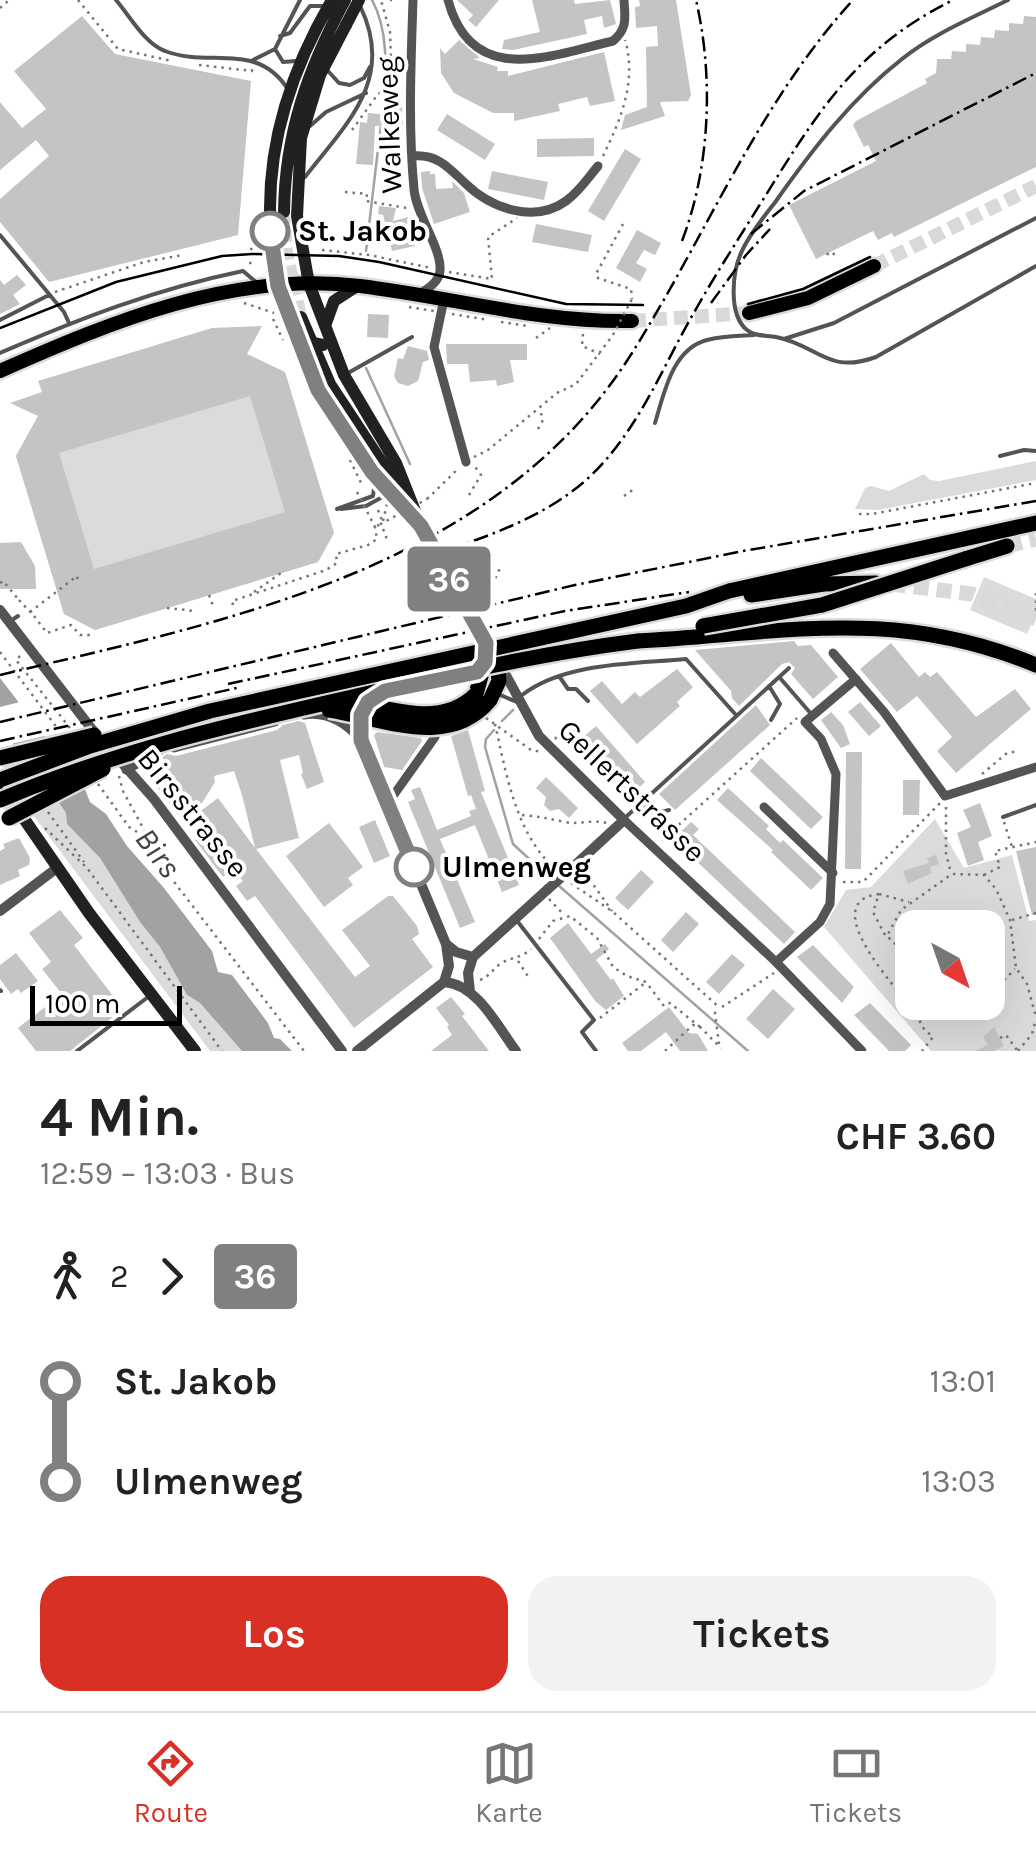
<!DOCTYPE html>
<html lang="de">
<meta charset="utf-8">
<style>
:root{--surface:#fff;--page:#f2f2f2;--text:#222;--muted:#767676;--line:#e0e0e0;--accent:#d93025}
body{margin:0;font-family:Karla,sans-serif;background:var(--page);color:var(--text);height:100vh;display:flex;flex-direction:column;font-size:38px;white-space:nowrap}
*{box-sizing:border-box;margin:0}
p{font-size:32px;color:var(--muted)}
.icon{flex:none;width:55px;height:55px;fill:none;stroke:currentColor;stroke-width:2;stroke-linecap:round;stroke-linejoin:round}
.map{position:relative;height:1051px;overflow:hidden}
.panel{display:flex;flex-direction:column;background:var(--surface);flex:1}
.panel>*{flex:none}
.badge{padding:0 20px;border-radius:8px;font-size:35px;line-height:65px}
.needle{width:65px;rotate:140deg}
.buttons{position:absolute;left:895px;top:910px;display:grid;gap:20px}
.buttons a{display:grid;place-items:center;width:110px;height:110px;border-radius:20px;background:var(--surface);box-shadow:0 10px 40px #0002;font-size:50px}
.scale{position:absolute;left:30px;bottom:25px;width:152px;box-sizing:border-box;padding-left:10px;border:5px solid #000;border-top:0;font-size:28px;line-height:35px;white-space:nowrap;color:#000;-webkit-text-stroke:8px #fff;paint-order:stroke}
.map>.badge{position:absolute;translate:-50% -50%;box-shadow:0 0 0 5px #fff}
.legs{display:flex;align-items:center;gap:15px;height:110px;padding:0 40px;font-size:32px}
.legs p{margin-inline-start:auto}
.overview{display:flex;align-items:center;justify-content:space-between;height:170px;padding:0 40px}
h1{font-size:55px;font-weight:700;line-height:75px}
.button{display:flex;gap:20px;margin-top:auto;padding:20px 40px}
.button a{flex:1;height:115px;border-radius:30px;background:var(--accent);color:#fff;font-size:40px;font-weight:700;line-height:115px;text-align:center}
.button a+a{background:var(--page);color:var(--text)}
ul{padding:0 40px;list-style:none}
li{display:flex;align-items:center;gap:35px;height:100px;font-size:38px}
li i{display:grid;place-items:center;width:15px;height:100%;margin:0 12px;background:currentColor}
li i::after{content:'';width:25px;height:25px;margin:-12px;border:8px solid;border-radius:50%;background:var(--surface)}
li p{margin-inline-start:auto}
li:first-child i{background:linear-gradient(#0000 50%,currentColor 0)}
li:last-child i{background:linear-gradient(currentColor 50%,#0000 0)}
.menu{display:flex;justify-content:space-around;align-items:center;height:140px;border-top:2px solid var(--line);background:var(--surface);font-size:28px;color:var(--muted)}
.menu a{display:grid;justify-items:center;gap:5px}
.menu .active{color:var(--accent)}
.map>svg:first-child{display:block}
</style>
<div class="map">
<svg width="1036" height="1051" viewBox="0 0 1036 1051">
<rect width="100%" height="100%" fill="#fff"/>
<path fill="#dbdbdb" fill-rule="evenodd" d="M247,354L285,373L334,533L318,562L95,630L64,614L16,456L38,416Z
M1036,461V480L878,510L855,509L865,488L871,486L889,491L924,474L930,480L939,481Z
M984,577L1036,599V613L1027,634L970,610Z
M57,800L66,813L67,824L100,858L140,922L160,947L187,995L200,1003L242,1051H210L33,815Z
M935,819L964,868L1012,855L1029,921L1036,920V1051H931L824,927L846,890L871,887ZM912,928H988V1002H912Z"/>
<path fill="#a2a2a2" d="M0,678L84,787L90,802L106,814L127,846L164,888L212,951L218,972L232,975L268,1023L274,1038L280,1039L292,1051H242L200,1003L187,995L160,947L140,922L100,858L67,824L66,813L57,800L0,728Z"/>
<path fill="#fff" d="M24,701L49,735L7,745L0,736V707Z"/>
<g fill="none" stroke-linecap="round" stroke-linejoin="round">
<path stroke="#a2a2a2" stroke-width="2.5" d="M372,0C391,35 385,78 382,116
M366,251L381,124
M366,368L410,464
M502,721L513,710
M494,730L486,739L485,747L513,844L552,880
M558,885L748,1051"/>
</g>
<path fill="#c4c4c4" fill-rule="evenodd" d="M457,0H499L476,27L468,20L473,15Z
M532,0H574L575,4L610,0L616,24L604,28L602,16L584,20L587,34L513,50L502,49L504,40L540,32Z
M639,0H676L691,95L688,101L660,102L665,116L621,130L625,115L647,107L646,47L658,46L657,26L636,28L635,7L640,6Z
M82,16L115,54L251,81L238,235L49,282L0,222V199L49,156L36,140L0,170V102L22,128L46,109L14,71Z
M1024,16L1036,17V167L894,237L892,233L878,240L873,231L816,259L789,205L876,161L868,145L864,147L853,125L856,121L927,83L925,79L936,73L937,59H951L952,51L966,52V44L980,45L981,37L994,38L995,30L1009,31V23L1023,24Z
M459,40L480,58L473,59L498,67L497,71H508V76L604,52L615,101L590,106L587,97L558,104L560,111L514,121V113H493L454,93L441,73L440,48L445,54Z
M390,105H402L403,132H397V125L375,126L373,165L356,164L360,122L367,123L368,113L390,115Z
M447,114L495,144L485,160L437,130Z
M594,138V156L537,157V139Z
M625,149L641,159L604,221L588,211Z
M430,171V174H435L436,189L453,188L452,181L464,193L470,212L434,224L422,188L421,172Z
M492,171L548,182L544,200L488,189Z
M379,206L396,208L393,221L408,217L415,246L392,251L383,215L378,214Z
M536,224L592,235L588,252L532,242Z
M637,230L661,243L655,255L644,250L636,263L647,269L640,282L616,268Z
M17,275L26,285L13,295L20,304L0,314V280L4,285Z
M368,314L389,315L388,338L367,337Z
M262,326L247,354L285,372L334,533L318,562L95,630L64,614L16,456L38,416L10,403L42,392L38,381L61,374L212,328ZM250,396L285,512L94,569L59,453Z
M446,344H527V360H510L514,382L497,386L496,380L470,382L468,364H447Z
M408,346L427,351L429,360L423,362L418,381L408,386L398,383L394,376L398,358L403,359Z
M21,542L35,566L36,589H0V543Z
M794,641L798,646L811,645L838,677L813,699L791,674L795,668L789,662L782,664L739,706L732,698L731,691L695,650Z
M891,643L919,677L925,672L930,677L937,672L976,717L1015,689L1031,709L956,773L937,751L952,737L917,696L897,712L860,669Z
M677,669L693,687L677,702L680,706L637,744L590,691L602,681L622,704L635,692L640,697Z
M860,702L881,726L869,736L848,712Z
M756,705L770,725L675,810L659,794Z
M831,712L843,725L850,744L841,748L821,720Z
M299,721L305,723L324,782L307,789L301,774L303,773L299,755L280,760L299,838L256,849L355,977L370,966L342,930L388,896H393L417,926L419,934L412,939L433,967L354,1028L255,896L247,901L236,886L243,881L233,869L223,877L195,840L199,837L194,831L201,826L194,816L187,808L178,815L144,770L167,754L176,756L277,730L283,725ZM234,771L242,795L255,848L218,798L194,816L215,782L214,776Z
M596,726L645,782L631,795L584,745L581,739Z
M468,730L485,791L481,792L519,885L502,892L475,825L440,839L475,922L460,928L408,802L415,799L411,790L420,787L437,830L471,816L469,811L476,809L471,795L468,796L451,736Z
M377,732L421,738L422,741L402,770L384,767L374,735Z
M846,752H862L861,869H845Z
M761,758L823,817L811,829L750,771Z
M546,777L578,808L569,818L559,809L550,811L544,805L546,797L536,788Z
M903,780H920L919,815H903Z
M728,788L769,826L766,829L780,843L783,840L823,878L811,890L771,852L773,850L717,800Z
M980,803L992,836L978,842L984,860L968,866L957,833L971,827L963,810Z
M375,820L390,856L374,863L359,827Z
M691,822L699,829L693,835L795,932L784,944L673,839Z
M329,823L363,867L348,878L353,885L324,907L286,856Z
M19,838L30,858L29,865L18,870L20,876L0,885V851L5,848L3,844Z
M1036,847V915H1032L1016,851Z
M936,855L939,864L930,867L932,873L908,884L903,871L929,863L927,858Z
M641,870L654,882L628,910L615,898Z
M60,910L83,938L74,945L123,1009L70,1051H36L18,1028L62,994L42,969L51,962L29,933Z
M686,912L699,924L673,952L661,940Z
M568,923L591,954L605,944L609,949L596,960L611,980L613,978L624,996L606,1010L596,1002L550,938Z
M813,945L854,987L842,1003L797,957Z
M16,953L38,981L21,993L18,989L11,994L0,979V965Z
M732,954L745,965L719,994L706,982Z
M773,989L795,1009L768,1039L746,1019Z
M451,997L465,1014L462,1016L489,1051H431L452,1035L447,1027L449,1025L436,1008Z
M870,1003L911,1045L905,1051H889L854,1015Z
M669,1007L689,1033L698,1034L708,1051H680L666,1032L641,1051H628L622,1043Z
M994,1027L1004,1046L994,1051H975L988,1045L983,1037Z"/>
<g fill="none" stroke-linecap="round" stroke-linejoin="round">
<path stroke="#d9d9d9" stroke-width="12" stroke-dasharray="12 6" stroke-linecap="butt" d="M284,212L287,252L301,317"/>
<path stroke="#d9d9d9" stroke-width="14" stroke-dasharray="14 7" stroke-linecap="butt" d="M874,266L1036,186
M632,321L749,313"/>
<path stroke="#d9d9d9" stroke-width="15" stroke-dasharray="15 8" stroke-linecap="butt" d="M1007,546L1036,539
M891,584L972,594L1036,619"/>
<g stroke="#dbdbdb" stroke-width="19">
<path id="primary" d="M749,313L808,298L874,266
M0,371C113,321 233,271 360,286C451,297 540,323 632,321"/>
</g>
<g stroke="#dbdbdb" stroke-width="20">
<path id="motorway" d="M965,559L1007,546
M729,591L1036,523
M751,595L824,584L876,583
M638,641C785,633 893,606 1036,665
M476,694L485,662
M490,700L499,681L497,660"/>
</g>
<path stroke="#767676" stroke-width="2.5" stroke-dasharray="2.5 5" stroke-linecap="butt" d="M78,0L118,49L172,61
M390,0H392
M0,8L9,0
M199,65L252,71V67
M352,130L378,94L392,85L390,32L381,0
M603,156C621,119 637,81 625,40
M345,192L367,194L366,201L407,208
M623,224L596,274L598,278L631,289L632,299
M250,249H253
M322,250L369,255L431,268
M827,253L829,256L836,253
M249,263H253
M449,272L492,279L488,237L517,218
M55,292L144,262L183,255
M244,303L274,313
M409,307L434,311
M452,314L489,320
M273,319L283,340
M501,322L528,326
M583,334L582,346L600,354
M536,338L550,328
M538,429L543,420L540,410
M474,457L488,450L557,393L576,384L613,335
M350,460L363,487
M469,495L481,475L473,464
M624,496L634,489
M427,499L459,468
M378,510L383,523
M859,514H872L1036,483
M383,521L387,504
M377,525L381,526
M383,529L388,542
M0,583L3,581L19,600
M254,592L281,573
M472,592L475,584L490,590L500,568
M1036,593V615
M209,595L213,606
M233,605L232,601L326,570L337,563L336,554L368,545L377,539L375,527
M167,608L195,611
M30,612L77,576L78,581
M34,616L47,633L71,625L80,635H95
M0,652L58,729
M20,656L16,660L70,728
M486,718L531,750L542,752
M495,724C506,772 515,832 554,868
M555,739L562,730
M982,774L1007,753L1019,751
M119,776L123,791L168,874L304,1051
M98,784L129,827L145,837
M946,807V854L951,873
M48,812L84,862
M522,815C537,816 550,819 565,822C579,825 590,819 607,823
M1004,822L1012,847
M45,828L87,868L222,1051
M662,840L797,718
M585,873L612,911
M984,875L1000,867L995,851L1036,842
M843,882H863L941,802
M571,883L613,912L720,1008
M879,894C814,902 900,992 915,1012C929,1020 953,1020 964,1007
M549,899L564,915
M1012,920L1036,913
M885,935L873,912L879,894L909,902
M539,939L553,921L570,916L597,938L613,967L627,976L646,982L664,1006L670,1003L700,1027
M912,960L887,936L901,910L952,874L984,875L996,889L1010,920L1016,968L1027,984L1036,1017
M518,961L529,978
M480,980C490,976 492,970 500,964C510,957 520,959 531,949
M988,996L1015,969
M938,1002L950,1008L978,1002
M722,1007L774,973
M916,1014L924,1029L933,1037L922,1051
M600,1018L645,983
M1000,1038L1006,1035L1017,1050
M719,1044L715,1013L719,1009
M665,1051L693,1025L700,1027L721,1048
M1018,1051L1032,1034L1036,1019"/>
<path stroke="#545454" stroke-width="4" d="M116,0C129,15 145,44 165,51C209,68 256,41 287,88
M1008,0C972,18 933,34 902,59C852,98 812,150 776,201C764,217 750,233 742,251C732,271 728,315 747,330C755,337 767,335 776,337C818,345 827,375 876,357L1036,266
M280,36L290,33L310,6H325
M253,60L275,49
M296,61L283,62L275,49L300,0
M328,71L339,83L350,85L364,78L370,67
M310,126L326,112L366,93
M305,177C346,124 395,80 361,8
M0,235L64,312L69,323
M0,320L49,295
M784,339L834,323L1036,218
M0,353C81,318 156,289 243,271L256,282
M348,373L412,337
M655,423C664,394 672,349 707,340C722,336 739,336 754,335
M1000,456L1024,450L1036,451
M337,509L373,496L375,481
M341,509L366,506L388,494
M9,622L18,616
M559,676L568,689H576L588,701
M780,678L813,716
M769,686L780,704L771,720
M498,694L517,702
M522,695C565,662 634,664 686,659L736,715
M641,803L654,814L669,810
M627,816L789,668
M1003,817L1036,805
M518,922L594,1020L582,1032L596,1051
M0,990L1,991
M77,1051L148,997"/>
<path stroke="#545454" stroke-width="9" d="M413,0C411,63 408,127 414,189C416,215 442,248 440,271C439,282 428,288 420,294
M448,0C472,88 549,56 613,41C628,28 625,18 624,0
M413,156C438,154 449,168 466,184C491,208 534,224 566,201C579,192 588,178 598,166
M444,299L434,347L466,462
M833,653L884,712L945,796L1036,767
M304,715C328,711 346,723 361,740
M174,748L275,722
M126,770L159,752
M388,803L435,737
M764,807L833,873
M624,820L776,962L862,1051
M776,962L820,922L830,904L836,774L821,739L805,722L856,679"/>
<path stroke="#545454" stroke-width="10" d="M0,610L91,728L154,799L342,1051
M501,666L539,736L624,820L572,868
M362,712L361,740L446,944L449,966L444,982
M0,911L57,868
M446,944L456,952L473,957
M444,982C477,984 498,1027 516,1051
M470,991L468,973L473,957L548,889
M357,1051L444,982"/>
<path stroke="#212121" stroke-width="12" d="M332,0C217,196 271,366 419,524
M346,25L320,75L301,138L297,216L309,284L344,375L396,463L421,526L493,654
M284,212C285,133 308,69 345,0
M301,317L330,384L404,496
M325,326L334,301L357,286
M0,784L89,913L195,1051"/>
<use href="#primary" stroke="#000" stroke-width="14"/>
<use href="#motorway" stroke="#000" stroke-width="15"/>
<path stroke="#000" stroke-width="2.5" d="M748,304L803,289L870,257
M0,328L116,282L222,256L252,254L339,256L379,262L566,304L643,305"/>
<path stroke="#000" stroke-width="2.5" stroke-dasharray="15 5 2.5 5" stroke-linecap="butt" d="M751,234L804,191L1036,73
M682,241C710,168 714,77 696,0
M711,303L746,255L770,229
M422,559C479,539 539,521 585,481C629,442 654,387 681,336C705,291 732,249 759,206C816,115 853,50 953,0
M0,675C230,620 496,569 632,353C706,236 758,104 853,0
M228,684L565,611L689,592
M0,722L575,585L743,551L1036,501
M0,741L241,687"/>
<g stroke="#dbdbdb" stroke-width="20" stroke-linecap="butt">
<path id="motorway-bridge" d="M703,626L822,605L965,559
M352,700C393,710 442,728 476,694
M329,710C382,718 449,750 490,700
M0,758L94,735
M0,780L90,746L210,711L686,606L729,591
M0,800C113,752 233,724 352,697C446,675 542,653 638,641
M9,818L103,769"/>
</g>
<path stroke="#767676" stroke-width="2.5" stroke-dasharray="2.5 5" stroke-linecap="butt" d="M613,335L632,299
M357,492L375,527L427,499
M19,600L34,616"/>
<path stroke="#545454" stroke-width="10" d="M548,889L572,868"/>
<path stroke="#212121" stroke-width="12" d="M346,25L359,0
M304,349L313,343L323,345"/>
<use href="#motorway-bridge" stroke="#000" stroke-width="15"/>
</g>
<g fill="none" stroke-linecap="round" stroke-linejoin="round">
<g stroke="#fff" stroke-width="22">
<path id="line-1" d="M270,231L278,286L318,390L372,472L421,526L486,643L485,662L477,672L385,691L368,702L361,715V740L414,867"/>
</g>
<use href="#line-1" stroke="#808080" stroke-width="15"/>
</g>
<g fill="#fff" stroke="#808080" stroke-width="5">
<circle cx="270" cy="231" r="18"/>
<circle cx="414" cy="867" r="18"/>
</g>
<g text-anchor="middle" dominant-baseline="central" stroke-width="8" stroke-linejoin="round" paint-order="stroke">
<g font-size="30" fill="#000" stroke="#fff">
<text transform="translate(389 125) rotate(-92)">Walkeweg</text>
<text transform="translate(632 791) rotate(44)">Gellertstrasse</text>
<text transform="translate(193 813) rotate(51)">Birsstrasse</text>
</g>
<g font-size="30" font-weight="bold" fill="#000" stroke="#fff" text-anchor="start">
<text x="298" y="231">St. Jakob</text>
<text x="442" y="867">Ulmenweg</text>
</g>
<g font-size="32" font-style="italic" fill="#434343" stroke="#fff">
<text transform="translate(158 853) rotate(53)">Birs</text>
</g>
</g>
</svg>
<div class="buttons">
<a><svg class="needle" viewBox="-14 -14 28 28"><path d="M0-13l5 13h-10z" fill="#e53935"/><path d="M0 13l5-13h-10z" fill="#767676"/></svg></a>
</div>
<div class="scale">100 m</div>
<b class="badge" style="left:449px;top:579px;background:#808080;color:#fff">36</b>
</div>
<section class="panel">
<div class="overview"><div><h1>4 Min.</h1><p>12:59 – 13:03 · Bus</p></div><b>CHF 3.60</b></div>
<div class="legs"><svg class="icon" aria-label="walk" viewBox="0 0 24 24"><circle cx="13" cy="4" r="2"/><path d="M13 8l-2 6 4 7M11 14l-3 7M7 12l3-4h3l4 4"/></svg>2<svg class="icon" aria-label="forward" viewBox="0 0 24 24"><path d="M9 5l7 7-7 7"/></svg><b class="badge" style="background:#808080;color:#fff">36</b></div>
<ul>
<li><i style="color:#808080"></i><b>St. Jakob</b><p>13:01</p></li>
<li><i style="color:#808080"></i><b>Ulmenweg</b><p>13:03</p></li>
</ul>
<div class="button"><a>Los</a><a>Tickets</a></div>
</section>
<nav class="menu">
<a class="active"><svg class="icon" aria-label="directions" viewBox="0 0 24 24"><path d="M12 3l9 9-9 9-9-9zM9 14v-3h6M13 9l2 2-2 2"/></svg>Route</a>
<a><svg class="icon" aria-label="map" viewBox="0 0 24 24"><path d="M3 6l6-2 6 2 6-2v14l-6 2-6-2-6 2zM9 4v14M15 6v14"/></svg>Karte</a>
<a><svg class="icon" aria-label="tickets" viewBox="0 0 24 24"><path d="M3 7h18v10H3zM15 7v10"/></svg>Tickets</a>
</nav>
